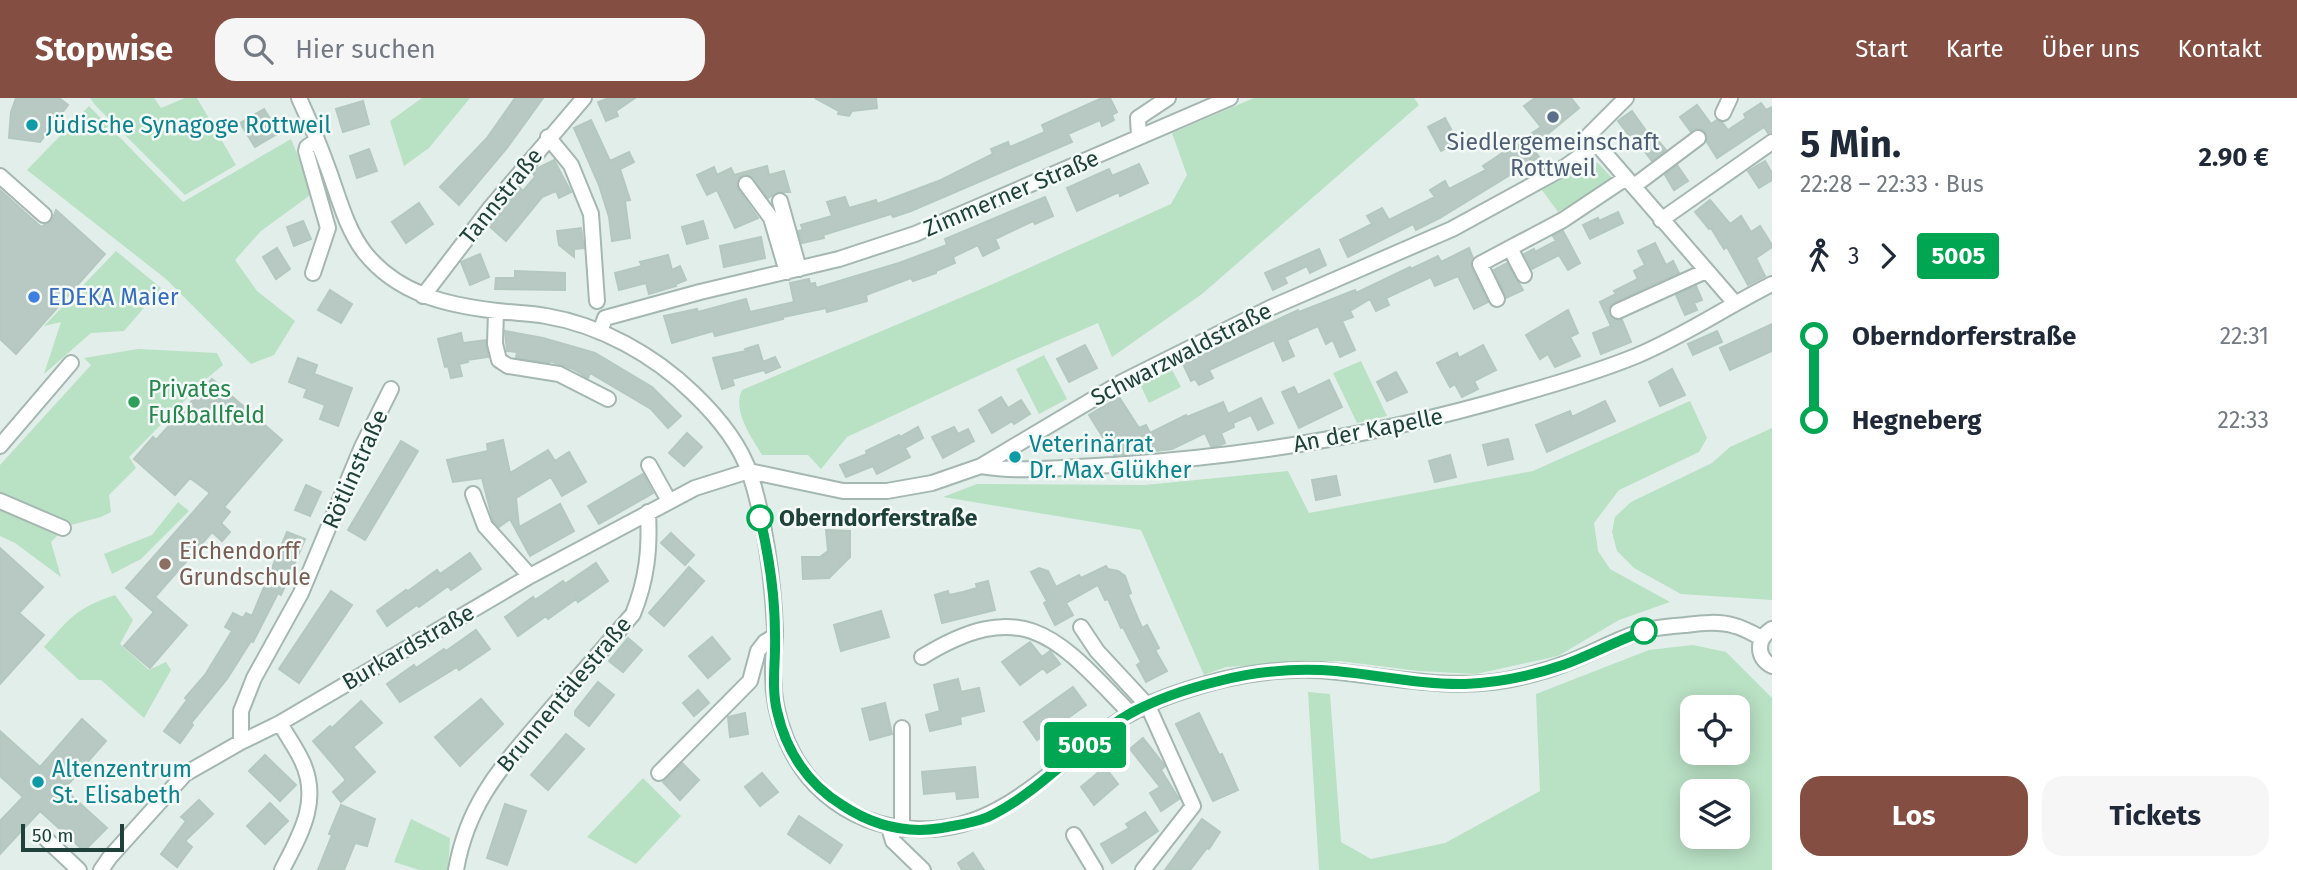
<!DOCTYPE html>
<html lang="de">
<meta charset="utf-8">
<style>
:root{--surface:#fff;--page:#f6f6f7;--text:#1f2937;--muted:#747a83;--accent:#844f42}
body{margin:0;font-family:"Fira Sans",sans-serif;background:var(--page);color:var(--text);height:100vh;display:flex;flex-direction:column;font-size:26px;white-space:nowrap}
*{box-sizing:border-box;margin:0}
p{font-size:23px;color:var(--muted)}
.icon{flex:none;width:38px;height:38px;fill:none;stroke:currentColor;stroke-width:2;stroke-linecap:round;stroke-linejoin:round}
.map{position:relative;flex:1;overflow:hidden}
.side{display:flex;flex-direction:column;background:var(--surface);width:525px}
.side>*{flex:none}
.badge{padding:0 14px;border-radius:5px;font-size:24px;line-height:46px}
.tools{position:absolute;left:1680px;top:597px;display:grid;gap:14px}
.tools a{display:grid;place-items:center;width:70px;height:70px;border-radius:14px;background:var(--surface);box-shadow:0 4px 18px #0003;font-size:35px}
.scale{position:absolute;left:21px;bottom:18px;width:103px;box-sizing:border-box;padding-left:7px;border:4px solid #204139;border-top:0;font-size:19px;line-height:24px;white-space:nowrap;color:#204139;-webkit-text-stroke:5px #f3faf7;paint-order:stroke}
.map>.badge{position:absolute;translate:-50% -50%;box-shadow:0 0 0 4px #fff}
.legs{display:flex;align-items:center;gap:10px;height:77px;padding:0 28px;font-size:23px}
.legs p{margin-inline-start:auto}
.head{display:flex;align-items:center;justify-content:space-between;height:119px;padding:0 28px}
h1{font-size:38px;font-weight:700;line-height:52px}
.primary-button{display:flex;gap:14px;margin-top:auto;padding:14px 28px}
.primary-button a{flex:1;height:80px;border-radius:21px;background:var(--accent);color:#fff;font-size:28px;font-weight:700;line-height:80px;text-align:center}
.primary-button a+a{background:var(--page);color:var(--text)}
ul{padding:0 28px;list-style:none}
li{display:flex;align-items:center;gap:24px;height:84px;font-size:26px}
li i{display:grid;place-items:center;width:10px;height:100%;margin:0 9px;background:currentColor}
li i::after{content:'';width:18px;height:18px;margin:-9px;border:5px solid;border-radius:50%;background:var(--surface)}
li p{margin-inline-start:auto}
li:first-child i{background:linear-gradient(#0000 50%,currentColor 0)}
li:last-child i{background:linear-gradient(currentColor 50%,#0000 0)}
header{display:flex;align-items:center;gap:42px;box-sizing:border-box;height:98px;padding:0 35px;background:var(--accent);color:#fff}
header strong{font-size:33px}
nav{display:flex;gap:38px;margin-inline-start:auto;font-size:24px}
.search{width:490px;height:63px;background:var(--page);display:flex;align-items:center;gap:18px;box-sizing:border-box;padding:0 24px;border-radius:21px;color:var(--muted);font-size:26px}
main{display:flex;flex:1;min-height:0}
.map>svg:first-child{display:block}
</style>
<header>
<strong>Stopwise</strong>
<div class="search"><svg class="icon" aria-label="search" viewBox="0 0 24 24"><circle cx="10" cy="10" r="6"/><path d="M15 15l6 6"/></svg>Hier suchen</div>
<nav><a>Start</a><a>Karte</a><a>Über uns</a><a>Kontakt</a></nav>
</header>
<main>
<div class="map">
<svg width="1772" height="772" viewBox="0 0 1772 772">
<rect width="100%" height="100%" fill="#e2eee9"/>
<path fill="#b9e1c4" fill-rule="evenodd" d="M90,0H154L161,10L185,0H197L236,67L185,97L96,8Z
M422,0H470L429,50L404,68L390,23Z
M1254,0H1414L1419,7L1202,196L1112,259L1098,225L1008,264L847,339L821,371L808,357H762C751,338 732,313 742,292L993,186L1171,106L1187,77L1172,35Z
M89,8L183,104L291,41L313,95L261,133L235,162L257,193L295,223L274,257L251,266L166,181L27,72Z
M1592,65H1598L1613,81L1558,114L1542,92Z
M116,153L161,190L124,233L91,235L44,276L61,224L44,228Z
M138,251L217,255L223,267L205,282L129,359L136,370L109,397L111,414L101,419L67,428L51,444L61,479L15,445L0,438V367L91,267L84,260Z
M1044,257L1067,301L1039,316L1016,271Z
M1361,263L1387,318L1357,325L1333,275Z
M1170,268L1181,289L1149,305L1139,284Z
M1690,303L1707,340L1699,354L1619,392L1594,425L1598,453L1610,471L1670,504L1619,522L1558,558L1476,576L1419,573L1339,563L1226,569L1204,577L1141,432L943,399L977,386L1145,387L1288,373L1309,415L1533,373Z
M1772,330V502L1681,496L1634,470L1617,453L1612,434L1615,419L1631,404L1712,365L1730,349Z
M178,404L189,413L141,461L112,476L104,456L152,437Z
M115,497L133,522L120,546L149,572L166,564L171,572L144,620L101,582H79L44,549C70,520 76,510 115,497Z
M1693,547L1726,554L1772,600V772H1319L1308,594L1330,596L1341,744L1371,761L1445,745L1540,693L1536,596L1649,552ZM1692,609H1738V654H1692ZM1692,693H1738V738H1692Z
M643,680L681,718L636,766L587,739Z
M411,721L450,740L448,772H419L394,764Z"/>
<path fill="#b7c9c2" stroke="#b4c8c0" stroke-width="2" d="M16,0H59L68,7L40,44L9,40L11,14Z
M515,0H543L507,50L459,107L440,89L487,40Z
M609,0H635L616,13L618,18L606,23L598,4Z
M815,0H876L877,10L852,13L849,18L838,16L839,13Z
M1102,0H1110L1117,14L1112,17L1114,22L1102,28L1100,22L1068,36L1072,44L911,113L893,119L891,116L823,137L824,140L802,145L798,133L803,132L801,127L832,118L827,104L845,99L849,110L876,102L877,106L904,96L941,82L993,56L991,51L1008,44L1010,49L1045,34L1042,27Z
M1535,0H1571L1579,10L1532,49L1539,59L1440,120L1416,132L1413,126L1348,159L1340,142L1372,126L1367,118L1382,110L1389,122L1435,99L1430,92L1445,83L1449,91L1486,72L1483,68L1541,29L1524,8Z
M363,3L369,26L343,34L336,11Z
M1761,5L1766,12L1772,9V34L1768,35L1764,29L1717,60L1707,44L1705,34L1698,30L1691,34L1680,19L1697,7L1711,26L1717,22L1722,24L1728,32L1746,20L1744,16Z
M264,11L279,35L255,49L240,25Z
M1632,13L1649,37L1652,35L1666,52L1652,63L1632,37L1630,39L1618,23Z
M1445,20L1458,44L1441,53L1428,29Z
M591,22L610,63L629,54L634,64L620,71L630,102L625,103L630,140L612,143L609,119L599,87L574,30Z
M369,51L377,73L357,80L350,58Z
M554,62L571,94L559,100L556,93L542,99L506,143L489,128L520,90L523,93L535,79L533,74L536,71Z
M1765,63L1772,75V82L1759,90L1748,73Z
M1139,66L1148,85L1120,98L1119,94L1077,113L1067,90L1109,71L1112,78Z
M1677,67L1688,83L1674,92L1665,77Z
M767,68L769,77L784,73L790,94H778L768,100L753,80L746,76L741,78L737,83L738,91L758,120L735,130L717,92L707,97L697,77L714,69L717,77L731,70L734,77Z
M0,92L41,129L52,123L56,112L105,156L16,256L0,241Z
M1045,99L1053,118L1035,126L1033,123L995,141L999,150L983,158L978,147L953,159L955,165L936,173V175L913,183L911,180L866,197L867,203L827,214L826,210L783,219V221L715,238L713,233L672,245L664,218L697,211L698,214L746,201L750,214L794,204L790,185L809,181L810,186L815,185L816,190L899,165L947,147L945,141Z
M1710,102L1730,126L1741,118L1751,134L1760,128L1772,147V149L1756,160L1765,178L1748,187L1727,149L1724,151L1711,130L1709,131L1695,114Z
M419,105L433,126L406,145L392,124Z
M1618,114L1623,125L1590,141L1583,127L1598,120L1599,123Z
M303,123L311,141L294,148L287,129Z
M703,123L708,140L687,146L682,129Z
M581,130L584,150L574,151V159L559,147L557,133Z
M1563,133L1580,165L1568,172L1559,157L1532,171L1524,156L1534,151L1535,154L1556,143L1553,138Z
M761,139L765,160L724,169L720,148Z
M1655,145L1666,167L1673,163L1679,175L1611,207L1610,218L1616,222H1622L1631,244L1601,256L1593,235L1611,228L1600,204L1616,196L1614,193L1638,181L1634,173L1645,167L1638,153Z
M277,150L290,171L276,181L263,159Z
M1469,150L1473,160L1471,170L1488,204L1474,211L1458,178L1435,188L1431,179L1386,200L1389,207L1376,213L1370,201L1350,213L1353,219L1342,223L1355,252L1340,259L1333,242L1326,246L1318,228L1287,242L1294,258L1283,263L1274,242L1209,272L1213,280L1199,287L1195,281L1191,283L1183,266L1298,212L1299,214L1355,192L1356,195L1410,169L1411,171L1438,158L1441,164Z
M1319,151L1326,167L1310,175L1307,168L1284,179L1287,185L1273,192L1265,175Z
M480,156L489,179L470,187L461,164Z
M668,157L672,172L680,168L686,182L676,186V188L649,196L646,185L619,192L615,175L642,168L640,164Z
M1507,165L1523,192L1506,200L1494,172Z
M515,173L565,175V192L495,191L496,180H515Z
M1696,188L1702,202L1694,205L1697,212L1685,217L1676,197Z
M330,192L352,206L341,225L318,212Z
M1568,212L1578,235L1570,239L1580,258L1555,269L1548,256L1540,261L1526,237Z
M1772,226V253L1730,272L1720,250Z
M505,233L543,240L595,255L652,289L681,318L668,330L651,311L590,275L588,280L573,271L550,263L549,265L516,260L517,254L507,253Z
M1717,233L1722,244L1693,257L1688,246Z
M461,235L463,245L486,242L488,259L467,262L468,264L459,266L462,278L451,280L448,268L445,269L438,241Z
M758,247L763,264L775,259L780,269L766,275L764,272L732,281L734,287L722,291L713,260L746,253L745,251Z
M1085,247L1097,270L1069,284L1057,261Z
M1483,247L1496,272L1474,283L1478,291L1462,299L1455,286L1450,289L1437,265L1457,255L1459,260Z
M298,260L317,267L314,276L352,290L338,328L320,321L325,307L304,299L307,291L289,284Z
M1672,271L1685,297L1660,308L1649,284Z
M1396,274L1407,294L1387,303L1377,284Z
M212,281L282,342L224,409L230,414L221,425L230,434L222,443L212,434L155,499L187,527L150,570L124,548L154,514L126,490L210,395L190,380L175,397L134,361L153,339L156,342Z
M1329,282L1342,309L1299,330L1282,294L1294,289L1298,297Z
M1001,299L1008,310L1021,302L1030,316L1014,326L1012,323L992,335L979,312Z
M1119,299L1139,330L1146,327L1150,335L1186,317L1187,319L1223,304L1228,316L1261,300L1273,325L1258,332L1251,317L1233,325L1234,329L1221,335L1225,345L1218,348H1211L1205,335L1172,351L1138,355L1136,351L1124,356L1114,357L1089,317Z
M1605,303L1615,323L1547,354L1536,327L1570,313L1572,319Z
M918,329L923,340L905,350L910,359L877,376L873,368L846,379L840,367L867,356L866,353L899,337L900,339Z
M954,329L958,336L968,331L974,343L943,360L932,339Z
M687,335L702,349L684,368L669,355Z
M1508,341L1513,361L1488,367L1483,347Z
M503,342L510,375L548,352L555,363L569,354L586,384L562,398L551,379L516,400L519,429L560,406L574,433L530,458L510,421L499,429L493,423L482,380L453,384L447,362L488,353L487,346Z
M401,343L418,353L365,442L348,432Z
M1450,357L1456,379L1435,384L1429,363Z
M643,376L653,395L599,426L588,408Z
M1336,378L1340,397L1316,402L1312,382Z
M306,387L321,394L310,418L295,412Z
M826,432L850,433V459L829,480L803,481L802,459H820L828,453Z
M287,434L305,441L281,497L278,495L253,544L251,543L227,581L191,625L193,627L180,645L164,633L187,602L185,600L205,577L232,533L225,529L233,515L243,520L246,515L252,518Z
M671,435L694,457L685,467L661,445Z
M0,450L43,489L19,515L44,537L0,586Z
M470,455L481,471L451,492L448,488L419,509L417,507L387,528L377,513L406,492L408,493L437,472L440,476Z
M596,465L608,483L578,504L576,501L548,521L546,518L518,538L505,519L533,499L535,502L563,483L565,486Z
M1106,468L1108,471L1118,473L1125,478L1131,495L1128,497L1142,530L1147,527L1159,550L1155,552L1167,573L1146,584L1137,567L1141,564L1123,529L1121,530L1108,501L1105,502L1098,487L1066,505L1073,517L1055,527L1044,505L1047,503L1031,474L1039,470L1048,473L1056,489L1079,477L1081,480Z
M689,469L704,483L664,528L649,515Z
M988,483L995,512L942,525L935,497L948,493L949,497L963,494L977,490L976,486Z
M331,493L352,507L299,585L279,571Z
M881,513L889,539L841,553L834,527Z
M476,532L490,551L459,572L457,569L400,604L387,586L414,567L416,570L444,551L446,553Z
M712,539L730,561L708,580L689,558Z
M628,540L642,552L623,574L609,563Z
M1030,544L1042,559L1050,553L1060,566L1047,575L1043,570L1020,587L1002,564Z
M958,581L961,594L979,590L984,613L960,619L961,626L930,633L926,617L940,613L934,587Z
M598,584L614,597L589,628L575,617V613Z
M1073,589L1086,607L1037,642L1024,624Z
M698,592L709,605L694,618L683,605Z
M481,601L503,626L460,668L435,639Z
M361,603L382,625L353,649L375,674L341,704L333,694L346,682L313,643L330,628L332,630Z
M885,605L892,636L870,642L862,611Z
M745,615L748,636L730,639L728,619Z
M1199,615L1219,657L1222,656L1238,692L1213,703L1176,626Z
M82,621L106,643L64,691L107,730L84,753L40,713L0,756V723L23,699L0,678V633L40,669Z
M566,636L584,651L548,692L531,677Z
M1143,640L1165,668L1161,672L1179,701L1161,713L1150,695L1160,689L1130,651Z
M265,657L296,687L280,703L249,673Z
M682,665L699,682L680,702L663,684Z
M975,669L978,699L957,701L956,693L924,696L922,674Z
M1105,669L1118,686L1094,707L1081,689Z
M762,675L778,694L760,708L745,689Z
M199,702L213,716L185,743L192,749L177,769L161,756L186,723L181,719Z
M270,705L288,723L265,746L247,728Z
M505,706L526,713L507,767L487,760Z
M341,707L375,721L367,748L355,745L344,772H318L332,737L329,736Z
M1145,714L1158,733L1112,765L1101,746L1129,730L1126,726Z
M799,718L842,747L830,765L788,736Z
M1202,721L1220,734L1209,751L1207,750L1190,772H1165Z
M973,755L984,772H962L958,765Z"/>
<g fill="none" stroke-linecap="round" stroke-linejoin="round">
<g stroke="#a4b7b1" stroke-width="18">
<path id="minor" d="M299,0C310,24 320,48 329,73C339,101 347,132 365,155C398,196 446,207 497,213C513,215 530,215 546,218C600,227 654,257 693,295C715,316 740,346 750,376C765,422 773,483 775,532C775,545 773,558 773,572C772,617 790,666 825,696C850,718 882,730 915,731C1004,737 1058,659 1128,617C1155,601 1190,590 1221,582C1259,573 1300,569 1339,574C1395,580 1450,592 1507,582C1526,578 1546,573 1564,566C1592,556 1618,540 1646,532C1659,529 1673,528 1686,527C1702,525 1719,523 1735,528C1744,530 1753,536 1762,540
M1626,0L1589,37L1734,204
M1723,15L1730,0
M548,39L571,67L591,116L597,203
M1139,39L1138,20L1168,0
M0,78L44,117
M746,86L771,120L787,174
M1634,88L1698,40
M780,103L799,171
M1661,122L1772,44
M1510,150L1563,122L1626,80
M313,175L328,130L306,53L307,49L317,42
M423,198L491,109L584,0
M1497,201L1480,166L1510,150L1524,177
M496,213L495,246L499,262L508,268L559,276L608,301
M1618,213L1706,173
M600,234L605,220L700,194L839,161L915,136L1230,0
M0,348L71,265
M649,367L669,403
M981,368C1025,375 1069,369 1113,367C1251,358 1389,335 1520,296C1559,285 1599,273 1636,258C1684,238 1726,209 1772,186
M473,396L485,428L530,478
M0,403L63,430
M1081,529L1097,553L1148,608L1193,708L1143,772
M1772,531C1756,541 1756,559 1772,568
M922,559C1026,495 1059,542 1130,615
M280,625C287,638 296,650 302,663C321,703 300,737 282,772
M241,644V613L254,580L301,495L362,349L391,291
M659,675L750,583L758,553L765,544L775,538
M889,729L893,743L923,772
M902,731V630
M1074,737L1095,772
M46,741L79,772
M101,772L110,759L185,676L241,644L280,625L530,478L695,390L749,373L843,393H887L932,385L981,368L1122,284L1270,210L1452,131L1565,69L1597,46
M456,772C468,702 505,665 549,613C577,581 605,548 633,516C647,481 650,451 648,414"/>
</g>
<use href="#minor" stroke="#fff" stroke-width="14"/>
</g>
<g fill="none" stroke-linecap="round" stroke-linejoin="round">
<g stroke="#fff" stroke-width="16">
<path id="line-1" d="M760,420C769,458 775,498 775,537C776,563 771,588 777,613C786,653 808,686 842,707C872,727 906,736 942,730C957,727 974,725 988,719C1041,694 1080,644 1131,615C1157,601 1190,590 1219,583C1257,573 1297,570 1336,573C1379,577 1421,587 1465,586C1498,585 1531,578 1563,567C1591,557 1616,543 1644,533"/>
</g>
<use href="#line-1" stroke="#00a651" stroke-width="10"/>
</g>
<circle fill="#5c6f8a" stroke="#f3faf7" stroke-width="2.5" cx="1553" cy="19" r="7"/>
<g fill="#0f9aa8" stroke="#f3faf7" stroke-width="2.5">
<circle cx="32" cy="27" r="7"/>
<circle cx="1015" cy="359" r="7"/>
<circle cx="38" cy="684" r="7"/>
</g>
<circle fill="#3f7fe0" stroke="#f3faf7" stroke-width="2.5" cx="34" cy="199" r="7"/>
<circle fill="#2e9e5b" stroke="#f3faf7" stroke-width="2.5" cx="134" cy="304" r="7"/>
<g fill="#fff" stroke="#00a651" stroke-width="3.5">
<circle cx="760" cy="420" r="12"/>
<circle cx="1644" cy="533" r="12"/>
</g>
<circle fill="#8d6e63" stroke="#f3faf7" stroke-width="2.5" cx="165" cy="466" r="7"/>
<g text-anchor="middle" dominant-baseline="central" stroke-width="5" stroke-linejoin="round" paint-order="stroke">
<g font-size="23" fill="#0d838f" stroke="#f3faf7" text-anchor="start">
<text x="46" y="27">Jüdische Synagoge Rottweil</text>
<text x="1029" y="346">Veterinärrat<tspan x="1029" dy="26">Dr. Max Glükher</tspan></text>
<text x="52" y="671">Altenzentrum<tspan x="52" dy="26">St. Elisabeth</tspan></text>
</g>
<g font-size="23" fill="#4e5e75" stroke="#f3faf7">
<text x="1553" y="44">Siedlergemeinschaft<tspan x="1553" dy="26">Rottweil</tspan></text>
</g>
<g font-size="23" fill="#204139" stroke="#f3faf7">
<text transform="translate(1011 95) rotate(-23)">Zimmerner Straße</text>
<text transform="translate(501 98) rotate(-51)">Tannstraße</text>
<text transform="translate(1181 256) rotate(-27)">Schwarzwaldstraße</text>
<text transform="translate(1368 332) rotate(-11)">An der Kapelle</text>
<text transform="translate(355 371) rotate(-66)">Rötlinstraße</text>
<text transform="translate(408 549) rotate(-30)">Burkardstraße</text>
<text transform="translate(564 596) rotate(-50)">Brunnentälestraße</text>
</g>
<g font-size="23" fill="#366cbe" stroke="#f3faf7" text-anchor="start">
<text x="48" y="199">EDEKA Maier</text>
</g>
<g font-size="23" fill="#27864d" stroke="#f3faf7" text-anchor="start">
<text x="148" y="291">Privates<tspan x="148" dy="26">Fußballfeld</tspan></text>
</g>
<g font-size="23" font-weight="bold" fill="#204139" stroke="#f3faf7" text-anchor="start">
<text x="779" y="420">Oberndorferstraße</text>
</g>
<g font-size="23" fill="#785e54" stroke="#f3faf7" text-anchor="start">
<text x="179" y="453">Eichendorff<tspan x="179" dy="26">Grundschule</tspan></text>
</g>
</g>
</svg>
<div class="tools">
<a><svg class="icon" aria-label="locate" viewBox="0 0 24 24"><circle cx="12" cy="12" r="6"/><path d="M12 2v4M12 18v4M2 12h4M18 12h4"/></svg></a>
<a><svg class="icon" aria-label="layers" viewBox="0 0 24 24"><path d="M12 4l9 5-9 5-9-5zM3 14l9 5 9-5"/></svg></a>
</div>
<div class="scale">50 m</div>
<b class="badge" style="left:1085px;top:647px;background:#00a651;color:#fff">5005</b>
</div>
<section class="side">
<div class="head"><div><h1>5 Min.</h1><p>22:28 – 22:33 · Bus</p></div><b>2.90 €</b></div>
<div class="legs"><svg class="icon" aria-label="walk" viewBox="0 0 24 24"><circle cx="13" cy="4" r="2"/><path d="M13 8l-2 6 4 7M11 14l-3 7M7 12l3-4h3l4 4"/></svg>3<svg class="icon" aria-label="forward" viewBox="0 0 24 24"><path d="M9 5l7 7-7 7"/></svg><b class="badge" style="background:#00a651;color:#fff">5005</b></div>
<ul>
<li><i style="color:#00a651"></i><b>Oberndorferstraße</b><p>22:31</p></li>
<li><i style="color:#00a651"></i><b>Hegneberg</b><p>22:33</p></li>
</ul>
<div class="primary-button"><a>Los</a><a>Tickets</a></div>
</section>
</main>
